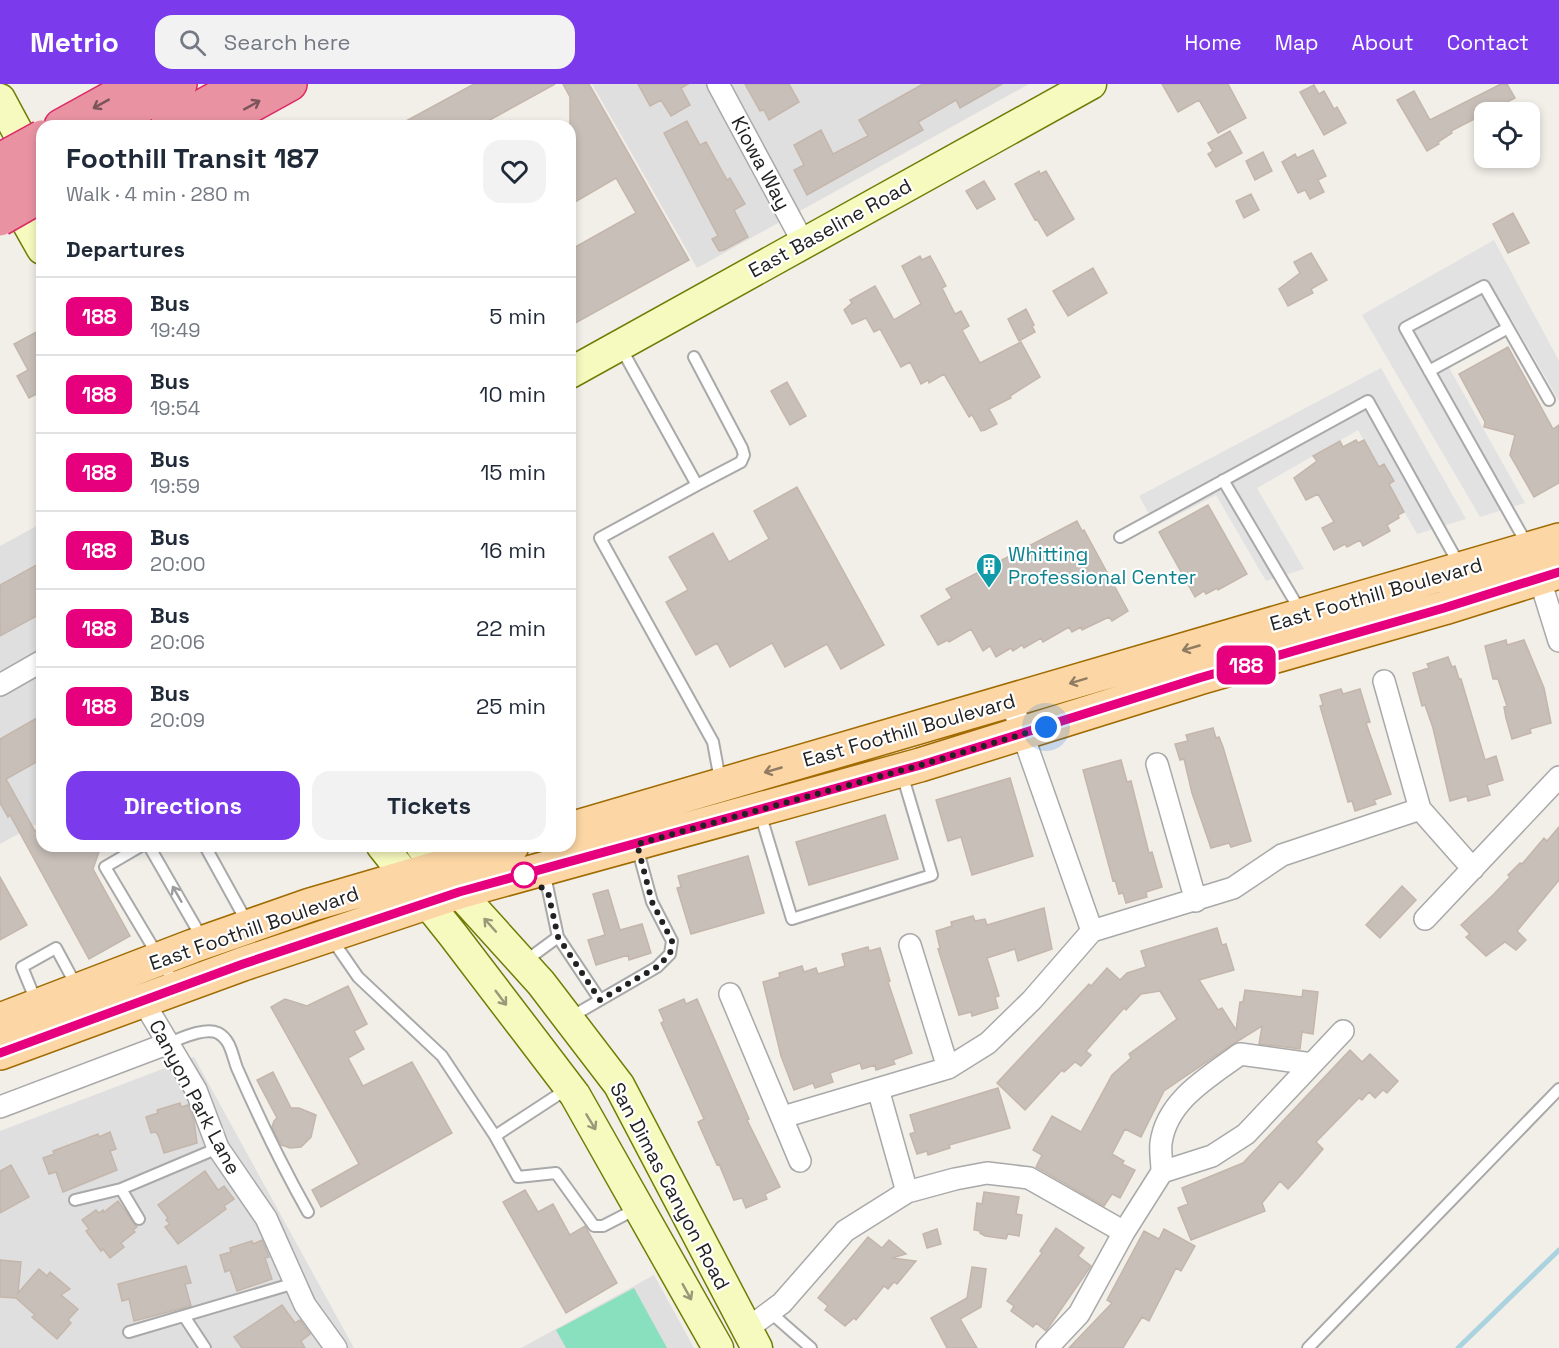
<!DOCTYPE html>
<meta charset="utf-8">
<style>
:root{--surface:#fff;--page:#f2f2f3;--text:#1f2937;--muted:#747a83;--line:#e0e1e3;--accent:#7c3aed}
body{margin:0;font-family:"Space Grotesk",sans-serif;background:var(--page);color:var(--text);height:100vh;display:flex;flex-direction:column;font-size:22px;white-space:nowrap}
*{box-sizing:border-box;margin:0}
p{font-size:20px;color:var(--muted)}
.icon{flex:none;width:33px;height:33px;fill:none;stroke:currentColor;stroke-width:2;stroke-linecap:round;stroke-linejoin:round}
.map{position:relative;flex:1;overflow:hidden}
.sheet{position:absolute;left:36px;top:36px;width:540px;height:732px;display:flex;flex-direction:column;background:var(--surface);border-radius:18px;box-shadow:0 3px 9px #0003}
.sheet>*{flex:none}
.badge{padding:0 12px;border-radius:9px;font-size:21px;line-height:39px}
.fabs{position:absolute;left:1474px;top:18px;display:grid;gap:12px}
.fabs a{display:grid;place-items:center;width:66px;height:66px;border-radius:12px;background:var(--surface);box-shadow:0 3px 9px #0003;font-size:30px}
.you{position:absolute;width:30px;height:30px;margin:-15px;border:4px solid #fff;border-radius:50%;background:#1a73e8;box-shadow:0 0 0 9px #1a73e833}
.map>.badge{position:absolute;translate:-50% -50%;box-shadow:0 0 0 3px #fff}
h2{padding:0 30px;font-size:22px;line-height:54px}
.round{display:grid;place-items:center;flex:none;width:63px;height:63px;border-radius:18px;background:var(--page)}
.summary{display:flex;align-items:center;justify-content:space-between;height:102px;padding:0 30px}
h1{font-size:28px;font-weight:800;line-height:45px}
.button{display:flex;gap:12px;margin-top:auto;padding:12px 30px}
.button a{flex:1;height:69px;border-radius:18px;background:var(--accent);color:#fff;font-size:24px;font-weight:800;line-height:69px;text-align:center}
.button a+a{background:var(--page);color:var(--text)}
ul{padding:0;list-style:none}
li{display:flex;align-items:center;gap:18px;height:78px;padding:0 30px;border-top:2px solid var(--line)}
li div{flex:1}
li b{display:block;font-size:22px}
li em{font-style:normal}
li .badge{min-width:66px;font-weight:700;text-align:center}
header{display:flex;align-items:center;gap:36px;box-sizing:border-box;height:84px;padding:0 30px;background:var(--accent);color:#fff}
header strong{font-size:28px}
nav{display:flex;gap:33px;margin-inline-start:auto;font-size:21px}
.search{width:420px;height:54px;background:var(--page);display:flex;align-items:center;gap:15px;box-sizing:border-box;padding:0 21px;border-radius:18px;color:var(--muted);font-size:22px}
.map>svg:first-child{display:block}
</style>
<header>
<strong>Metrio</strong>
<div class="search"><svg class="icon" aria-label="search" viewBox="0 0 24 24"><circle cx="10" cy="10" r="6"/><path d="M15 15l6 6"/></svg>Search here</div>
<nav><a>Home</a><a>Map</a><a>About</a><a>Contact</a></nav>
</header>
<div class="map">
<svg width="1559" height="1264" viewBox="0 0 1559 1264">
<rect width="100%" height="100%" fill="#f2efe9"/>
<path fill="#e0dfdf" d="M592,0H1029L697,184Z
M42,439V737L0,760V462Z
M194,973L354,1264H0V1047Z
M654,1191L694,1264H521Z"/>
<path fill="#88e0be" d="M634,1204L667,1264H566L556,1246Z"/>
<path fill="#e2e2e2" d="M1494,156L1559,277V317L1511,234L1442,271L1525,419L1480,433L1362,231Z
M1381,284L1466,435L1417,450L1358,346L1257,404L1304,485L1266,497L1216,411L1156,442L1139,412Z"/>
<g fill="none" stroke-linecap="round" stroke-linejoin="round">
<path stroke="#aad3df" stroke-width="5" d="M1458,1264L1559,1166"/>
</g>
<path fill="#c7bfb8" stroke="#c4b6ab" stroke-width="1.5" d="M474,0H555L479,42H397Z
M563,0H589L689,176L570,242V166L636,129L616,94L570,121V13Z
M638,0H688L681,4L690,21L671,32L661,16L650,22Z
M745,0H789L799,18L769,36L764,26L760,27Z
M923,0H1002L960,24L956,16L918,38L923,46L807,111L794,86L804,81L794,61L821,46L833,70L868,52L859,36Z
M1162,0H1228L1246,34L1218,49L1199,16L1178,28Z
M1501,0H1507L1515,14L1451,47L1452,49L1438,58L1439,60L1427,67L1397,16L1414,7L1430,36Z
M1314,1L1319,10L1324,7L1334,25L1337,23L1346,39L1324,51L1300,8Z
M687,37L700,61L706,58L727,96L730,94L745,120L734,126L748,153L724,166L719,167L712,155L718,152L664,49Z
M1230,47L1242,69L1216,83L1208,70L1213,67L1208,59Z
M1313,66L1326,92L1318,96L1324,108L1310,115L1305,106L1298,109L1282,78L1295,70L1297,74Z
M1263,68L1272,87L1255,96L1246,77Z
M1039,87L1040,90L1046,87L1074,135L1047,152L1037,135L1035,136L1015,100Z
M984,97L995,115L977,125L966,107Z
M1251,110L1259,126L1244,134L1236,117Z
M1513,129L1529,159L1508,169L1493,140Z
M1311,169L1327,196L1311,205L1313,209L1288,222L1279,205L1300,189L1294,178Z
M920,172L922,176L930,172L935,181L946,202L942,204L955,230L961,227L969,242L962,246L980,279L1021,258L1040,293L1010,312L1011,314L989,325L997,340L985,346L981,347L972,331L969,333L944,290L929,299L928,296L921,300L910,278L901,283L880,245L874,248L866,234L852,240L844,226L852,219L850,216L875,202L894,236L921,220L902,182Z
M1093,184L1107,209L1068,232L1053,207Z
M1026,225L1034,241L1032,242L1035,248L1019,257L1008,235Z
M42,245V312L40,308L29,314L17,292L28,286L14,260Z
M1508,263L1553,345L1559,341V399L1534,413L1510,371L1515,351L1484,343L1485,338L1459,290Z
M787,298L806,332L790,341L771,307Z
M1356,356L1358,359L1364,356L1379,383L1384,380L1394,397L1389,400L1404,428L1398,431L1399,434L1387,441L1390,447L1363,462L1360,456L1347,463L1345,460L1334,466L1322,444L1334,438L1318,410L1306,416L1294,394L1317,377L1313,372L1340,357L1343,363Z
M797,403L884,561L841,585L827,560L785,583L772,559L730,583L717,559L696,571L666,518L688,506L669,473L713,449L729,478L769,455L754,427Z
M1208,421L1247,490L1218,506L1217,504L1206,510L1204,507L1195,513L1159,448Z
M1077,437L1082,447L1084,446L1128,527L1112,537L1109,533L1082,546L1081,543L1072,548L1069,543L1043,558L1041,554L1024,564L1022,561L1013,567L1011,564L996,573L990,562L983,567L971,545L949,558L948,556L938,561L921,532L952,514L946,505Z
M42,478V529L0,552V501Z
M1506,556L1507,561L1524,556L1544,604L1551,639L1530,645L1531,649L1512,655L1506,634L1504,623L1507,622L1498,595H1493L1485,562Z
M1448,573L1452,583L1455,582L1459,595H1461L1485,676L1496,672L1503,696L1487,701L1490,711L1468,717L1467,712L1450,717L1433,644L1425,621L1422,622L1413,589L1429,584L1427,580Z
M1341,605L1343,610L1360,605L1370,638L1366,639L1391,710L1374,716L1376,720L1355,727L1352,717L1348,718L1320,622L1323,621L1320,611Z
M42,631V675L6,695L35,747L42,743V762H101L93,785L130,852L89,875L10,731L8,733L0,719V655Z
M1213,644L1216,654L1219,653L1223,663L1251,757L1231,763L1229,759L1211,764L1192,709L1184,675L1180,676L1175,660L1188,657L1186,651Z
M1121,676L1127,698L1131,697L1149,769L1152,768L1162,803L1146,808L1147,813L1126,819L1123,809L1119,810L1115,796L1113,797L1083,686Z
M1010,694L1033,772L972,791L961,753L948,757L936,716Z
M885,731L898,775L809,801L796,758Z
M1559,743V796L1517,847L1526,856L1516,866L1505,858L1486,872L1466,853L1470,850L1461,841L1494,810L1510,793L1508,791L1520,779L1522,780L1544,754L1547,757Z
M748,772L764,829L691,850L677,804L681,803L678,792Z
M0,793L27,841L0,856Z
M1402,802L1416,816L1380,854L1366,841Z
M608,806L620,846L642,840L651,869L629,876L628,871L596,881L588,856L605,851L593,810Z
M1044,824L1052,865L1018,877L1015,865L987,874L999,912L995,913L998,924L972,932L971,928L959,931L938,865L940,864L936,847L952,842L951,838L973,832L975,837L985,835L987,841Z
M1217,844L1222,861L1226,860L1234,886L1199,896L1218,926L1222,924L1236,946L1240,918H1243L1245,906L1302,913L1303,906L1318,908L1313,950L1302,948L1300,965L1259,960L1262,942L1233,960L1164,1007L1141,1053L1125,1045L1112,1070L1124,1077L1122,1080L1135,1086L1120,1114L1112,1110L1104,1122L1036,1083L1042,1071L1033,1066L1052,1032L1081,1048L1112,991L1131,974L1129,970L1177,935L1160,907L1141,910L1126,926L1124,924L1086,967L1091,971L1081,982L1075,978L1064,988L1062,986L1025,1026L997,999L1089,900L1091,902L1107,884L1120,896L1127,889L1146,883L1141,867Z
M868,863L869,867L880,864L890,897L888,898L912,969L893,976L895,980L876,986L875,981L862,985L860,979L830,989L833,998L815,1004L813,999L794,1006L781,972L763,898L780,893L779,889L802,882L804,888L816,884L818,890L845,882L842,870Z
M348,902L367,940L354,947L364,965L348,974L363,1002L412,978L452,1049L321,1123L312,1106L359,1080L271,923L285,915L307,922Z
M684,915L686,920L697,915L749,1035L747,1036L780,1103L765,1110L767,1115L746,1124L742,1114L734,1116L719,1080L717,1081L698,1038L704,1035L661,939L664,937L659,926Z
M1350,966L1362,978L1370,970L1398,997L1387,1009L1383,1006L1375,1014L1369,1008L1362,1016L1359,1014L1316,1058L1323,1065L1300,1092L1288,1105L1280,1097L1262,1119L1265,1127L1191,1156L1178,1124L1188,1120L1182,1104L1243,1079Z
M273,988L291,1024H299L316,1031L311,1053L301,1063L290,1064L281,1061L272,1043L274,1037L277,1034L257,996Z
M998,1004L1010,1044L949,1061L950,1064L928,1071L927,1067L917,1070L910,1050L915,1048L910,1031Z
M180,1019L181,1023L188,1021L194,1037L197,1059L164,1069L159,1053L156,1048L151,1049L146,1033L158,1029L157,1026Z
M110,1048L116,1065L110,1067L117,1086L63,1108L56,1088L49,1090L43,1074L54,1070L53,1067L98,1050L99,1053Z
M11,1081L29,1113L0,1129V1087Z
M205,1087L218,1106L224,1102L234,1115L224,1122L226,1125L178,1160L165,1143L170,1140L166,1136L168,1134L158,1121Z
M525,1106L538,1128L553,1120L570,1151L585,1142L617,1199L566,1229L503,1118Z
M984,1108L1019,1113L1016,1130L1022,1131L1019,1152L1008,1150L1006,1155L985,1152L980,1149V1147L974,1146L977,1119L982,1120Z
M118,1117L137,1143L133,1146L135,1148L121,1159L124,1163L110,1174L103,1165L101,1167L86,1147L89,1145L82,1136L96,1126L99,1129L103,1126L104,1128Z
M1056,1144L1084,1164L1078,1172L1091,1182L1046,1247L1036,1239L1033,1243L1011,1227L1014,1222L1007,1217L1042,1169L1040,1167Z
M937,1145L941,1160L927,1164L923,1150Z
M1164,1145L1195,1162L1181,1187L1176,1184L1149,1237L1142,1233L1123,1264H1069L1112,1219L1107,1216L1144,1147L1159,1155Z
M868,1153L882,1164L889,1156L906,1170L892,1174L916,1177L897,1200L894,1198L888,1205L884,1202L856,1236L854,1234L845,1242L825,1226L828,1222L818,1214Z
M262,1156L269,1173L265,1174L272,1195L237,1207L230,1186L225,1188L220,1171L231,1168L230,1164L252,1157L253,1160Z
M0,1176L21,1178L18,1209L39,1185L47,1192L50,1188L70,1205L61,1211L78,1225L68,1236L71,1239L57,1255L32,1233L35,1231L16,1214L0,1213Z
M186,1182L191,1199L185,1200L191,1222L134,1237L129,1215L122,1217L118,1200Z
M972,1183L986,1185L981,1223L960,1235L977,1264H947L931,1234L967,1214Z
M282,1221L295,1239L300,1236L310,1250L301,1257L305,1264H242L234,1253Z"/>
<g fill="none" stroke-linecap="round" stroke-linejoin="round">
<g stroke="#a9a9a9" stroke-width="14">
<path id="lane" d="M621,264L697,401L600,454L713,658L720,696
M694,273L742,364L744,371L741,378L697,401
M1429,287L1508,244
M1223,396L1301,528
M1120,453L1368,317L1460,482
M1528,462L1405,244L1484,202L1549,316
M760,729L792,835L932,791L902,690
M141,762L105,783L176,902
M149,762L202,854
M205,762L248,840
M544,787L558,853L600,916
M331,854L358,893L442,972L495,1052L567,1005
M524,878L558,853
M36,917L22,883L56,864L77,903
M569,934L657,883L670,870L672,857L652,818L637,763
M169,959C182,954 205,943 218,949C231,956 232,971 237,984C259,1034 281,1080 308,1128
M495,1052L518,1093L556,1089L594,1142H603L638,1124
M121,1105L139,1135
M75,1116L121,1105L218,1064
M771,1229L811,1264
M184,1232L205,1264
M129,1248L295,1199
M1308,1264L1559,1005"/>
</g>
<g stroke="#a9a9a9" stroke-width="24">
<path id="street" d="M718,0L803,158
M1536,483L1559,557
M1384,597L1420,725L1473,785
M0,601L42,577
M1011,617L1092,847
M1157,680L1196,817
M1425,835L1559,693
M910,861L948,984
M730,910L800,1077
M143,917L196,1006L218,1064L266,1134L305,1221L336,1264
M878,1005L907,1108
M0,1023L169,959
M783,1033L948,984L988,959L1032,916L1092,847L1233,804L1282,771L1420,725
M1162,1088C1162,1078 1160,1068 1161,1059C1167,1016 1209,993 1240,970L1312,980
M747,1245L782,1219L845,1147L907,1108L955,1095L987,1089L1029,1094L1124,1148
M1047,1264L1079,1230L1124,1148L1162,1088L1212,1072L1246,1050L1343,947"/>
</g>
<g stroke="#707d05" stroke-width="33">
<path id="secondary" d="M0,15L36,82
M7,103L42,165
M570,289L1091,0
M382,762L453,851L575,1011L718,1264
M421,762L437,784L541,899L619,1001L757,1264"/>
</g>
<g stroke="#a06b00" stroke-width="36">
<path id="primary" d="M570,745L1559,456
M0,936L193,862L310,821L512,762
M0,969L243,880L459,808L920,681L1199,594L1444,524L1559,488"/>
</g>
<g stroke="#dc2a67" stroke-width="36">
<path id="highway" d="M116,36L180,0
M61,42L137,0
M167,42L242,0
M214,42L290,0"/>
</g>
<use href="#lane" stroke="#fff" stroke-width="10"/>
<use href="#street" stroke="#fff" stroke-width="21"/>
<use href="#secondary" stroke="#f7fabf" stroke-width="30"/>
<use href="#primary" stroke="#fcd6a4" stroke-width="33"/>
<use href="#highway" stroke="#e892a2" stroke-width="33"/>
<g stroke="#dc2a67" stroke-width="36" stroke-linecap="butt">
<path id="highway-bridge" d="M0,76L42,53
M0,101L42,78
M0,135L42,111"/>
</g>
<use href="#highway-bridge" stroke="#e892a2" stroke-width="33"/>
</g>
<defs><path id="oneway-shaft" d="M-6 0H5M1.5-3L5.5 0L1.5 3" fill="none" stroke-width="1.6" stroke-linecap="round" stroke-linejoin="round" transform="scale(1.5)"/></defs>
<g stroke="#7b545c">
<use href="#oneway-shaft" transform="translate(101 20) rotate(151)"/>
<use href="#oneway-shaft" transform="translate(252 21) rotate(-29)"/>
</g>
<g stroke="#8f7c63">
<use href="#oneway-shaft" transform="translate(1191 564) rotate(164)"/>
<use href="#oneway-shaft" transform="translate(1078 597) rotate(163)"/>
<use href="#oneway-shaft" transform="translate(773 686) rotate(164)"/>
</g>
<use stroke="#9c9c9c" href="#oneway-shaft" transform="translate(177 810) rotate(-120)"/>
<g stroke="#979978">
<use href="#oneway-shaft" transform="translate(490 841) rotate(-132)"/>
<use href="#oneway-shaft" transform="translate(501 914) rotate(53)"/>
<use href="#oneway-shaft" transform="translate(591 1038) rotate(59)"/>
<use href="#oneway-shaft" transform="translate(687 1208) rotate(61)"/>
</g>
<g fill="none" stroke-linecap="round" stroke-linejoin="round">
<g stroke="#fff" stroke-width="14">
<path id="line" d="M0,969L243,880L459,808L921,681L1199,594L1444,524L1559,488"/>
</g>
<use href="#line" stroke="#e6007e" stroke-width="9"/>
<path stroke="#222" stroke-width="6" stroke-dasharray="0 10.8" d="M524,791L548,808L558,853L600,916L657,883L670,870L672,857L652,818L637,760L921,681L1046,643"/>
</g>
<defs>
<g id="building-pin" transform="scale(1.35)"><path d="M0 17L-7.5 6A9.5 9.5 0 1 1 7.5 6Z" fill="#0f9aa8" stroke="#fff"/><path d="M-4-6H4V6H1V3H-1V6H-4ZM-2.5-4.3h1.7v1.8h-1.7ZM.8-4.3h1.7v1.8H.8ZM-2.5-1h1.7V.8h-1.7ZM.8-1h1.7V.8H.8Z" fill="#fff"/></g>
</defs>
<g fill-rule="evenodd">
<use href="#building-pin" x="989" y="482"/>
</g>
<circle fill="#fff" stroke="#e6007e" stroke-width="3" cx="524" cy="791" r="12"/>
<g text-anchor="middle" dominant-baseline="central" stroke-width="4.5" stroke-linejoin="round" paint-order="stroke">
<g font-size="20" fill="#222" stroke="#fff">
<text transform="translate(761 79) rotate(62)">Kiowa Way</text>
<text transform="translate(830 144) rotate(-29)">East Baseline Road</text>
<text transform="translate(1376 510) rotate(-16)">East Foothill Boulevard</text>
<text transform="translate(909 646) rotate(-16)">East Foothill Boulevard</text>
<text transform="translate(254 844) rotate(-19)">East Foothill Boulevard</text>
<text transform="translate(195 1013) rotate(62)">Canyon Park Lane</text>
<text transform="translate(670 1102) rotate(62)">San Dimas Canyon Road</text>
</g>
<g font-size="20" fill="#0d838f" stroke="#fff" text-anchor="start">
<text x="1008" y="470">Whitting<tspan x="1008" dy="23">Professional Center</tspan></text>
</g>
</g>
</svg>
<div class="fabs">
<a><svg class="icon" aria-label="locate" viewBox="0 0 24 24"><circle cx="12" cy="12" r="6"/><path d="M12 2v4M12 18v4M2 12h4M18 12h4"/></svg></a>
</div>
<div class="you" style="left:1046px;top:643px"></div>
<b class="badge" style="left:1246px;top:581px;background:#e6007e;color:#fff">188</b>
<section class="sheet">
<div class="summary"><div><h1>Foothill Transit 187</h1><p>Walk · 4 min · 280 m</p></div><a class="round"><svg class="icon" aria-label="heart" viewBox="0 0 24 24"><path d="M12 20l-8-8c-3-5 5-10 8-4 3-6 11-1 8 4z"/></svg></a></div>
<h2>Departures</h2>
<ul>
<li><span class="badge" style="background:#e6007e;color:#fff">188</span><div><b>Bus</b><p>19:49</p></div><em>5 min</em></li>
<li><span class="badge" style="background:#e6007e;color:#fff">188</span><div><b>Bus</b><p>19:54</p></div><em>10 min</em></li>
<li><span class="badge" style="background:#e6007e;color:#fff">188</span><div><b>Bus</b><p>19:59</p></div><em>15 min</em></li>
<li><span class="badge" style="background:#e6007e;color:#fff">188</span><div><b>Bus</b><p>20:00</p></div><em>16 min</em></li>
<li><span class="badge" style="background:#e6007e;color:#fff">188</span><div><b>Bus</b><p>20:06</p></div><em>22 min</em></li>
<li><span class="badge" style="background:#e6007e;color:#fff">188</span><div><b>Bus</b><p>20:09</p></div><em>25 min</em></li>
</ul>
<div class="button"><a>Directions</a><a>Tickets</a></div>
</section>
</div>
